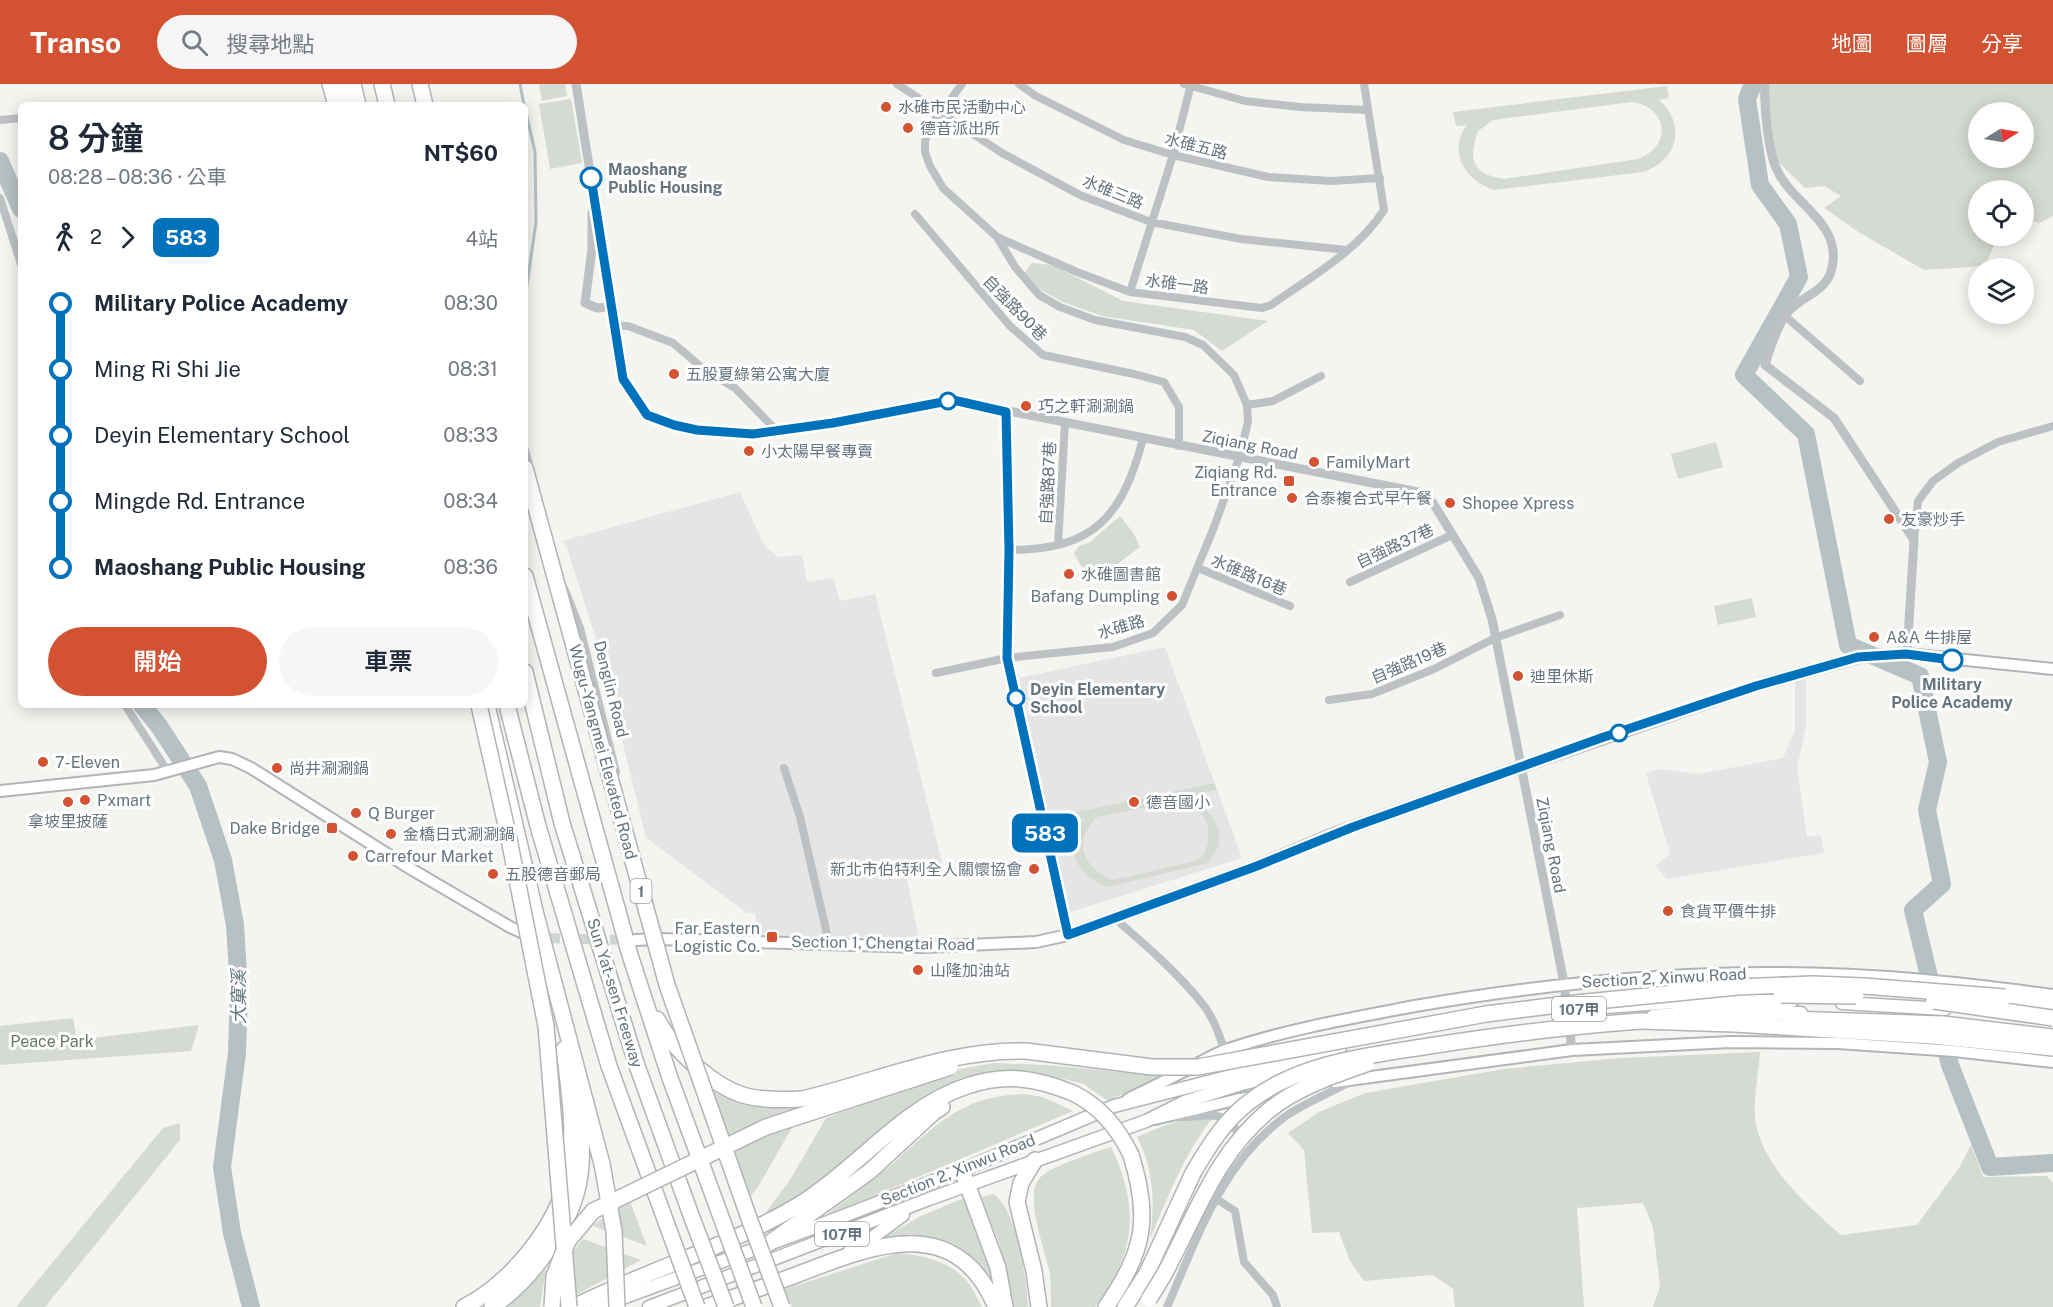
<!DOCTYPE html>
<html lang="zh-TW">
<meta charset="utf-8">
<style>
:root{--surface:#fff;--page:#f6f6f7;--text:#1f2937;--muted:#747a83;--accent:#d25232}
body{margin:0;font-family:"Public Sans","Noto Sans TC",sans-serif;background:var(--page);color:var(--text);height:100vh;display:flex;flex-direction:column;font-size:22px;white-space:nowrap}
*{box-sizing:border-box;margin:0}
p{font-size:20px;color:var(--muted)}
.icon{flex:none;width:33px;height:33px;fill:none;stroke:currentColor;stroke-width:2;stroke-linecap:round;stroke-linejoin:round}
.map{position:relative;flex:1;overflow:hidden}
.sheet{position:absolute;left:18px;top:18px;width:510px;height:606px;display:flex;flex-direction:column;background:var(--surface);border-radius:9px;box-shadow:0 3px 15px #0003}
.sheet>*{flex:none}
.badge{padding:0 12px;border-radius:9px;font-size:21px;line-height:39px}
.needle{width:39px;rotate:79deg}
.tools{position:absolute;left:1968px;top:18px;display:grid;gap:12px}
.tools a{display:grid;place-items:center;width:66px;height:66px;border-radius:50%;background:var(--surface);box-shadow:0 3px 15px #0003;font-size:30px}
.map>.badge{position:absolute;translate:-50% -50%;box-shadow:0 0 0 3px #fff}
.legs{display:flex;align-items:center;gap:9px;height:66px;padding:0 30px;font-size:20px}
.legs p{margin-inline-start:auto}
.headline{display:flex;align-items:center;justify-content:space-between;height:102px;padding:0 30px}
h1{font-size:33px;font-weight:600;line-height:45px}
.primary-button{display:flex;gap:12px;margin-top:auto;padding:12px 30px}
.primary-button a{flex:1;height:69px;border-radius:36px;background:var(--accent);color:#fff;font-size:24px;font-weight:600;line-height:69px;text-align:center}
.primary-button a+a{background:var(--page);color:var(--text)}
ul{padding:0 30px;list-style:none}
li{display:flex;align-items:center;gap:21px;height:66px;font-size:22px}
li i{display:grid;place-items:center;width:9px;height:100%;margin:0 8px;background:currentColor}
li i::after{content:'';width:15px;height:15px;margin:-8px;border:4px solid;border-radius:50%;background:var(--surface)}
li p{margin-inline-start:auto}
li:first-child i{background:linear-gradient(#0000 50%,currentColor 0)}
li:last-child i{background:linear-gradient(currentColor 50%,#0000 0)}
header{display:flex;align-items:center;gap:36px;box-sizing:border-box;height:84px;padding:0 30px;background:var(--accent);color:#fff}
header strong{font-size:28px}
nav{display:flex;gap:33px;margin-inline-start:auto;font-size:21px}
.search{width:420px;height:54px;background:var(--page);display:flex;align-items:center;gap:15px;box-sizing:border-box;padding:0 21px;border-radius:33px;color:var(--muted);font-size:22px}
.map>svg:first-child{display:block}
</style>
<header>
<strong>Transo</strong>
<div class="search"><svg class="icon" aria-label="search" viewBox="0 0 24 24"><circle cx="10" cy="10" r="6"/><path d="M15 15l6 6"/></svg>搜尋地點</div>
<nav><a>地圖</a><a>圖層</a><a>分享</a></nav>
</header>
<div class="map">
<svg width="2053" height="1223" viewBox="0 0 2053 1223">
<rect width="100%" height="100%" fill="#f4f4f0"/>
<path fill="#e4e5e4" d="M740,408L764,461L778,473L802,471L807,498L833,494L840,517L875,510L942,779L905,787L919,853L759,852L755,829H747L646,754L601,570L566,461L562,457Z
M1165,563L1242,774L1067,829L1034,663L1019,594Z
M1806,594V643L1797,683L1807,753L1821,751L1824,769L1667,795L1656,782L1670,770L1646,689L1659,685L1699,690L1783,674L1795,646V598Z"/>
<path fill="#d5dad2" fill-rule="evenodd" d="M539,0H565L567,12L542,17Z
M1761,0H2053V132L2039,139L2024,135V106H1978V152H1998L1985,182L1924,186L1860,149L1824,124L1841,112L1824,102L1805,104L1774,74L1759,9ZM1978,28H2024V74H1978Z
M1667,2L1669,14L1659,16C1687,41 1678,76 1643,88L1494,106C1465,97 1447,67 1467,41L1456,42L1453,28ZM1632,18C1668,23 1673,62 1638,75L1504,95C1472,90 1468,76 1478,47L1493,36Z
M571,15L582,79L550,85L539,20Z
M1032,179L1052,181L1123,217L1268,237L1222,267L1194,246L1102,232L1063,218L1039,205L1023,191Z
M1716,358L1723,383L1678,395L1671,370Z
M1120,432L1134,450L1140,463L1120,478L1100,499L1081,482L1074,469L1079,462L1090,458Z
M1752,514L1756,533L1718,541L1714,522Z
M1215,699L1216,706L1190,712C1214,729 1233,753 1207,779L1108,803C1089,798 1068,776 1073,755C1075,747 1081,739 1085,733L1069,737L1067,730ZM1181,716C1206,726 1214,743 1205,769L1195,777L1113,796C1083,784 1072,757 1097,733Z
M73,934L77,956L199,941L191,967L0,981V942Z
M1760,968C1759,986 1753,1017 1755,1033C1760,1081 1807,1121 1841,1151L1917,1141L1959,1084L1971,1061L1983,1093L2047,1092L2053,1099V1223H1653L1660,1203L1653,1143L1643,1119L1577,1124L1584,1223H1455L1453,1205L1433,1191L1364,1197L1350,1177L1339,1148L1312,1149L1304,1066L1288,1049L1319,1028L1365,1009L1504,985L1621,974Z
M995,979L1046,981L1161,992L1108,1017L1084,1000L1035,988L1012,987L924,1015L902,1029L820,1097L764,1131L790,1096L826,1034L935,993L959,985Z
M709,1005C747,1026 763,1026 805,1021L758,1103L749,1114Z
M1024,1010L1043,1013L1073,1027L822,1134C845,1116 870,1099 892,1080C937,1041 960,1012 1024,1010Z
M1221,1024C1187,1062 1170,1108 1150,1155C1155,1119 1154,1086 1137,1053L1163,1042Z
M180,1039V1056L45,1223H16L163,1044Z
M1111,1063C1140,1122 1136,1171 1095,1223H1051C1051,1212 1051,1201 1050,1190C1046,1169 1024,1113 1039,1095C1049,1082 1094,1069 1111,1063Z
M993,1110C1017,1123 1027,1197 1028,1223H1014L999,1158L980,1114Z
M964,1114L994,1198L976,1176L952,1159L909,1150L864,1164L923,1131Z
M630,1118L647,1162L593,1142L603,1133Z
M583,1155L641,1176L574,1212L573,1167Z
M897,1169C922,1171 946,1176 964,1194C972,1201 977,1214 982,1223H792L785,1205Z
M546,1185L540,1223H503Z"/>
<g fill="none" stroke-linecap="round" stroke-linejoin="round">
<path stroke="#b6c1c4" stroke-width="3" d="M520,0L524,21
M525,24L535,68L536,138L525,215"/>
<path stroke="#b6c1c4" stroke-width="18" d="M1753,0L1747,15L1760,101L1788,140L1799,193L1744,291L1806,350L1848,561L1920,592L1938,678L1927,726L1942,800L1913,826L1934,913
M0,77L21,125
M142,621L159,642L198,702L223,776L235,841L239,905L237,969L222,1083L232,1149L251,1223
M1942,949L1950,981L1990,1083L2053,1079"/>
<path stroke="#d0d4d4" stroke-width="10" stroke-dasharray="10 5" stroke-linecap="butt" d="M535,854L631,856"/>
<g stroke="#b0b5b8" stroke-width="14">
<path id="secondary" d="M0,707L154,691L219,673L232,675L251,684L411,785L510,843L532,853
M635,856L658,855L923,863L1036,858L1068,851L1257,782L1333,750L1520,683L1756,602L1859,573L1907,570L2053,585
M1334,998L1572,966L1730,958L1838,959L1954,967L2053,978
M1128,1015C1149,1005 1171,994 1192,983C1203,977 1214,970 1226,966C1287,945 1352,934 1415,922C1537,901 1660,888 1783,889C1874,889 1964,899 2053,911
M1155,1035L1235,1016L1298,1004"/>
</g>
<g stroke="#b1b5b8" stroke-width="15">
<path id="primary" d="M1715,890L1751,899
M1842,919L1945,925
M1605,923L1688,917H1792
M1653,932L1688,929H1801
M850,1167L869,1156L903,1131
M598,1223L823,1140L962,1086L1114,1022L1340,964
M649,1223L929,1115L1146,1037L1184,1018L1238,1001L1296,986"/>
</g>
<g stroke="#b0b4b6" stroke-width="18">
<path id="motorway" d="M330,0L336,21
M341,0L347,21
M353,0L358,21
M382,0L387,21
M420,0L425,21
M525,492L630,871L670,994
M525,588L562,739L636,979L692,1134
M487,621L536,831L602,1080
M507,621L538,742L609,982L670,1149
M2005,913L2053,920
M657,935C672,965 717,1007 751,1013C767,1016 786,1016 802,1015
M1788,935L1943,940L2053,953
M1641,937L1734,940L1933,952L2053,964
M1035,1076L1021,1099L1017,1118L1034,1187L1039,1223
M962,1086L998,1184L1005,1223
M768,1160L869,1088L934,1028L942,1023
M464,1223C509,1200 556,1144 567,1094C577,1053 569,1006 564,965
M492,1223C531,1197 574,1139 580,1091C583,1070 581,1049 579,1027
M574,1223C649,1185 733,1162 805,1117C859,1082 905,1022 967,1002C1006,989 1036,994 1073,1009
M706,1223C736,1213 766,1202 796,1191C871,1162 955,1126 996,1223
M1106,1223C1144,1167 1151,1136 1131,1071
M1125,1223L1147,1189L1193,1089"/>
</g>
<path stroke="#bdc1c4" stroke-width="8" d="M897,0L1002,69L1080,111L1151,138L1241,155L1347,166
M1019,0L1036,12L1124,56L1173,71L1268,93L1331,97L1380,94
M1184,0L1245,17L1300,23L1368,26
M0,36L21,34
M0,114L21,180
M915,130L1010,242L1043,271L1134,290L1164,298L1179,323V362
M997,153L1077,188L1130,208L1262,224L1271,221C1309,194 1358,167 1384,126L1364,0
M1130,208L1173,71L1191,0
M1785,232L1860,297
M614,242H628L673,259L706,287L735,304L778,348
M1247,321L1273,317L1321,292
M1006,328L1009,466L1007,574L1068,851
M525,366L531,388
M1914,456L1918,417L1933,397L1958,379L1998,358L2053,342
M1058,461L1065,339
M1009,466C1094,466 1122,433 1143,355
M1198,484L1290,522
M1350,498L1452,451
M565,506L580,544L616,688
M936,589L1007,574L1113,563L1153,549L1182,521L1214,443L1239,374L1248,338L1247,321L1234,291L1203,261L1185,253L1095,236L1060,223L1039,211L1015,183L997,153L943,104L930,82L925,68V57L931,40L940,30L962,0
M1329,616L1372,610L1434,585L1495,554L1560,531
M125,621L168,688
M784,684L800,733L829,859
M1114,834C1146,861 1179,890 1205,923C1214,936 1220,952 1224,966
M1176,1033C1207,1034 1228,1021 1241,1056
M1215,1114L1235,1127L1244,1178L1273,1211L1277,1223
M1167,1223C1198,1153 1221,1079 1286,1032C1305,1019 1329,1009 1350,998"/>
<path stroke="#bdc1c4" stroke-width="9" d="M576,0L623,295L647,331L674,341L697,346L753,350L778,348L953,316L1423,409L1430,414L1479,494L1492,535L1564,899L1572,966
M1765,0C1764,22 1768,67 1777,86C1792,119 1838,137 1833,178C1830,209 1803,209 1786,230C1776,245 1770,264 1765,281L1834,334L1914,456L1907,570
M592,129V165L585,219L597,224L611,223"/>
<use href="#secondary" stroke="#fff" stroke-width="10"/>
<use href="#primary" stroke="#fff" stroke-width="12"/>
<use href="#motorway" stroke="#fff" stroke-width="15"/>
<g stroke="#b0b4b6" stroke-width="18" stroke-linecap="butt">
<path id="motorway-bridge" d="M525,384L667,901L750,1137L782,1223
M479,621L508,750L546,942L569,1223
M1781,911L1856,912
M1934,917L2053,934
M670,994L754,1223
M1073,1009C1100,1022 1118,1044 1131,1071
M802,1015C876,998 948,965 1026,967L1152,983H1198L1486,930L1566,920L1737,903L1813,900L1864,902L2005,913
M602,1080L614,1147L617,1223
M1193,1089C1209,1062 1224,1037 1249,1018C1300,978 1367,972 1429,962C1499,951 1570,942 1641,937
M692,1134L726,1223
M670,1149L697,1223
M1149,1215C1157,1202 1166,1189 1172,1175C1200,1121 1219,1068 1268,1027C1296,1004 1332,992 1366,980
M552,1223L554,1192L568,1157L593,1127L766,1043L950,983"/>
</g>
<use href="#motorway-bridge" stroke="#fff" stroke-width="15"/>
</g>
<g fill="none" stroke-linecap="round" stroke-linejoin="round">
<g stroke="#fff" stroke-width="14">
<path id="line-1" d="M591,94L623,295L647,331L674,341L697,346L753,350L833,339L953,316L1006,328L1009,466L1007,574L1068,851L1257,782L1353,743L1601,654L1756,602L1858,573L1906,570L1952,576"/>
</g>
<use href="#line-1" stroke="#0072bc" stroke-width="9"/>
</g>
<g fill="#d25232" stroke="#fff" stroke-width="2">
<circle cx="886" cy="23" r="6"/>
<circle cx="908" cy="44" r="6"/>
<circle cx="674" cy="290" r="6"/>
<circle cx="1026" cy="322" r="6"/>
<circle cx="749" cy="367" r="6"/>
<circle cx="1314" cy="378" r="6"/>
<rect x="1283" y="391" width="12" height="12" rx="3"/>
<circle cx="1292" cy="414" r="6"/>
<circle cx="1450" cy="419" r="6"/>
<circle cx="1889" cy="435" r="6"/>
<circle cx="1069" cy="490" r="6"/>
<circle cx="1172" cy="512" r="6"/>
<circle cx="1874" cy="553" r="6"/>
<circle cx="1518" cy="592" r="6"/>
<circle cx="43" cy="678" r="6"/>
<circle cx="277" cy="684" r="6"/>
<circle cx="85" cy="716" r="6"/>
<circle cx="68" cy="718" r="6"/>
<circle cx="1134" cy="718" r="6"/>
<circle cx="356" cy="729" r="6"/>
<rect x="326" y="738" width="12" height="12" rx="3"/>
<circle cx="391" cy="750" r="6"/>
<circle cx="353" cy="772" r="6"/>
<circle cx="1034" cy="785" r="6"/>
<circle cx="493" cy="790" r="6"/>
<circle cx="1668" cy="827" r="6"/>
<rect x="766" y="847" width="12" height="12" rx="3"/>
<circle cx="918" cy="886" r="6"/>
</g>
<g fill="#fff" stroke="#0072bc" stroke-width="3">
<circle cx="591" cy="94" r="10"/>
<circle cx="948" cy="317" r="8"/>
<circle cx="1952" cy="576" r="10"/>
<circle cx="1016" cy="614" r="8"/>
<circle cx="1619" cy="649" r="8"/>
</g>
<g text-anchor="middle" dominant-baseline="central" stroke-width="6" stroke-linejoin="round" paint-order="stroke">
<g fill="#fff" stroke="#949ea5" stroke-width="1.5">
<rect x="630.5" y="795" width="21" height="24" rx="4.5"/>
<rect x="1552" y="913" width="54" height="24" rx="4.5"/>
<rect x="815" y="1138" width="54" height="24" rx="4.5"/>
</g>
<g font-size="15" font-weight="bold" fill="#66747f">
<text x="641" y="807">1</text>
<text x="1579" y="925">107甲</text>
<text x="842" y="1150">107甲</text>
</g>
<g font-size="16" fill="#66747f" stroke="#fff" text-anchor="start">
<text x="898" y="23">水碓市民活動中心</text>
<text x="920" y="44">德音派出所</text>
<text x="686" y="290">五股夏綠第公寓大廈</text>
<text x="1038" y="322">巧之軒涮涮鍋</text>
<text x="761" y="367">小太陽早餐專賣</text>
<text x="1326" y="378">FamilyMart</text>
<text x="1277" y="388" text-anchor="end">Ziqiang Rd.<tspan x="1277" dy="18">Entrance</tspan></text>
<text x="1304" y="414">合泰複合式早午餐</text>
<text x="1462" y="419">Shopee Xpress</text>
<text x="1901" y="435">友豪炒手</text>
<text x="1081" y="490">水碓圖書館</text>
<text x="1160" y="512" text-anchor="end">Bafang Dumpling</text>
<text x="1886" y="553">A&amp;A 牛排屋</text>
<text x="1530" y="592">迪里休斯</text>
<text x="55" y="678">7-Eleven</text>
<text x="289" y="684">尚井涮涮鍋</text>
<text x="97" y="716">Pxmart</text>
<text x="1146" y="718">德音國小</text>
<text x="368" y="729">Q Burger</text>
<text x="68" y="737" text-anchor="middle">拿坡里披薩</text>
<text x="320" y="744" text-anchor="end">Dake Bridge</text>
<text x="403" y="750">金橋日式涮涮鍋</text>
<text x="365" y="772">Carrefour Market</text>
<text x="1022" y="785" text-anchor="end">新北市伯特利全人關懷協會</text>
<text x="505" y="790">五股德音郵局</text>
<text x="1680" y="827">食貨平價牛排</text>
<text x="760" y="844" text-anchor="end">Far Eastern<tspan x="760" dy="18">Logistic Co.</tspan></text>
<text x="930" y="886">山隆加油站</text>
</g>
<g font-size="16" fill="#66747f" stroke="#fff">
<text transform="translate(1196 62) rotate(14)">水碓五路</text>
<text transform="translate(1113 108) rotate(22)">水碓三路</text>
<text transform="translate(1177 200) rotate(7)">水碓一路</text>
<text transform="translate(1015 224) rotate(46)">自強路90巷</text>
<text transform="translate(1250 361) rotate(11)">Ziqiang Road</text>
<text transform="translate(1048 399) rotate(-87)">自強路87巷</text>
<text transform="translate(1395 462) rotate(-25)">自強路37巷</text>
<text transform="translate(1249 491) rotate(23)">水碓路16巷</text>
<text transform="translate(1121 543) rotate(-16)">水碓路</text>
<text transform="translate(1409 579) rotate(-23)">自強路19巷</text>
<text transform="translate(611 605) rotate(76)">Denglin Road</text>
<text transform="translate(603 668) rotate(75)">Wugu-Yangmei Elevated Road</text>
<text transform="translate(1551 761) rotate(79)">Ziqiang Road</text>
<text transform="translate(883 859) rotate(1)">Section 1, Chengtai Road</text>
<text transform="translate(1664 894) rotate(-3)">Section 2, Xinwu Road</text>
<text transform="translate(615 909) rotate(73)">Sun Yat-sen Freeway</text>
<text transform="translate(958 1086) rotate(-22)">Section 2, Xinwu Road</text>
</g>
<g font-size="16" font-weight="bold" fill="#66747f" stroke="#fff" text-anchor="start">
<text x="608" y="85">Maoshang<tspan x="608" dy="18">Public Housing</tspan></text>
<text x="1952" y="600" text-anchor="middle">Military<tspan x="1952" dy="18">Police Academy</tspan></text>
<text x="1030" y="605">Deyin Elementary<tspan x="1030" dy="18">School</tspan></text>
</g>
<g font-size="16" fill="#687764" stroke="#fff">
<text x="52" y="957">Peace Park</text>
</g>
<g font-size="18" font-style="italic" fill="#61767c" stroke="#fff">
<text transform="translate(238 913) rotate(-90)">大窠溪</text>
</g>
</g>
</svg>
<div class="tools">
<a><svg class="needle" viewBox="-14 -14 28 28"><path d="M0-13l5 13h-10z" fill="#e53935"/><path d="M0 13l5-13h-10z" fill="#747a83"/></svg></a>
<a><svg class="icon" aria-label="locate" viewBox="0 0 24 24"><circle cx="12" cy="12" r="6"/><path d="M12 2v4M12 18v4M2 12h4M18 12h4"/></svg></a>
<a><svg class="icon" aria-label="layers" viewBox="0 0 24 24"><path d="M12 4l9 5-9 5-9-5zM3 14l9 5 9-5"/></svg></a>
</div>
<b class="badge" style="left:1045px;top:749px;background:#0072bc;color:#fff">583</b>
<section class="sheet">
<div class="headline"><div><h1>8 分鐘</h1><p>08:28 – 08:36 · 公車</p></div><b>NT$60</b></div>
<div class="legs"><svg class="icon" aria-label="walk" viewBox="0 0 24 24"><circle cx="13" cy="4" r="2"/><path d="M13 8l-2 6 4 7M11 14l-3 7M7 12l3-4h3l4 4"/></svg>2<svg class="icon" aria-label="forward" viewBox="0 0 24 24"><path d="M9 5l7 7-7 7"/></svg><b class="badge" style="background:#0072bc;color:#fff">583</b><p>4站</p></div>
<ul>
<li><i style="color:#0072bc"></i><b>Military Police Academy</b><p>08:30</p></li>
<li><i style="color:#0072bc"></i><span>Ming Ri Shi Jie</span><p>08:31</p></li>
<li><i style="color:#0072bc"></i><span>Deyin Elementary School</span><p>08:33</p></li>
<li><i style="color:#0072bc"></i><span>Mingde Rd. Entrance</span><p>08:34</p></li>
<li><i style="color:#0072bc"></i><b>Maoshang Public Housing</b><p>08:36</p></li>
</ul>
<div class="primary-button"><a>開始</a><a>車票</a></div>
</section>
</div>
